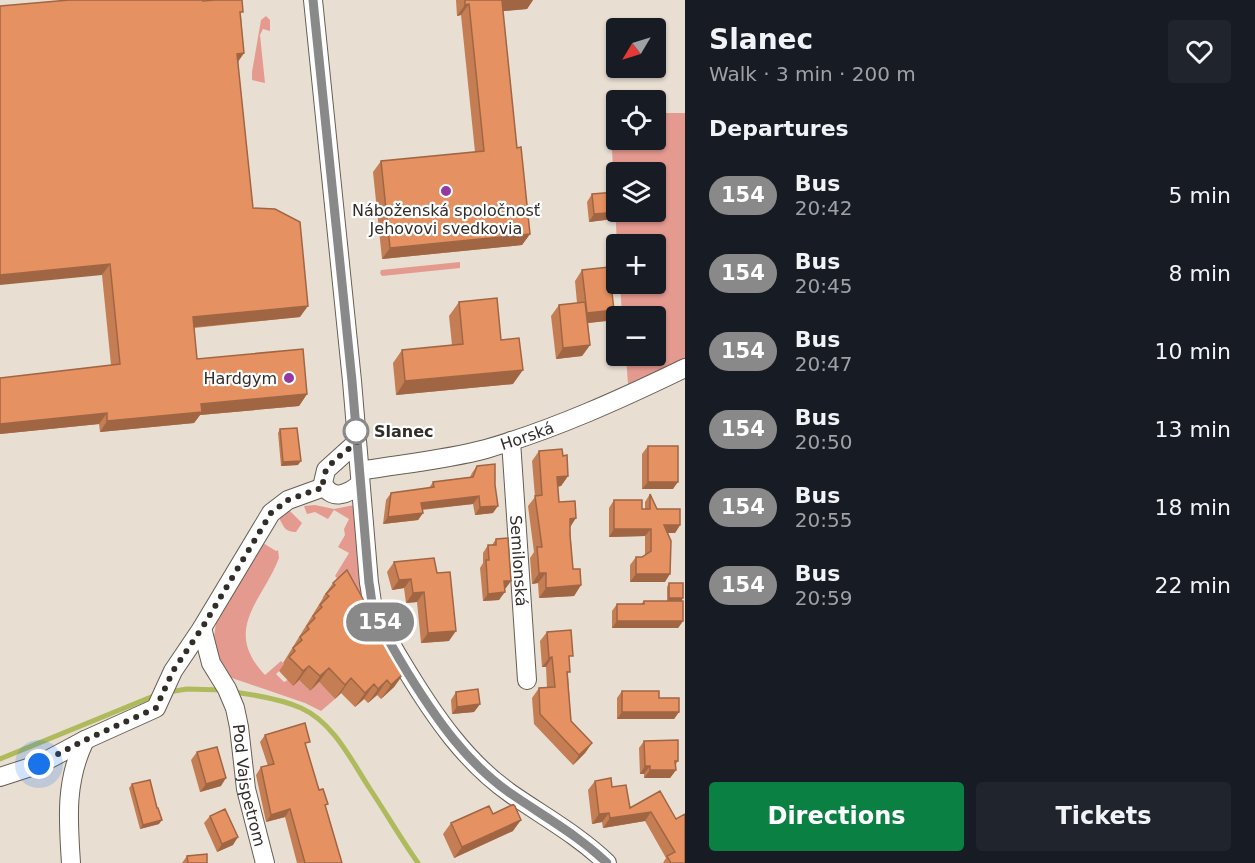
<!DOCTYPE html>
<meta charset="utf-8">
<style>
:root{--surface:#171b24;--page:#20242c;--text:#f1f3f6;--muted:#9ea1a6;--accent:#0b8043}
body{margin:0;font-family:"DejaVu Sans",sans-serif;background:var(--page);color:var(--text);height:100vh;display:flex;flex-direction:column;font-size:22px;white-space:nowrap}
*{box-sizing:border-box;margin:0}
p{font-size:20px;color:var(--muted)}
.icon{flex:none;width:33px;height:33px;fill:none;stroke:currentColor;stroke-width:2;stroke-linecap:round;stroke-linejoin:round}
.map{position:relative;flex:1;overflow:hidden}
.sheet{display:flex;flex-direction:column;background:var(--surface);width:570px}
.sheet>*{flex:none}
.badge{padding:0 12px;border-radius:20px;font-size:21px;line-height:39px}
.needle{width:39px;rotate:232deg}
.fabs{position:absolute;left:606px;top:18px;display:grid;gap:12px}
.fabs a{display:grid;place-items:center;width:60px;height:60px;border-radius:6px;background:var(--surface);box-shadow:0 2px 4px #0004;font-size:30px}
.you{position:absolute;width:30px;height:30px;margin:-15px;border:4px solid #fff;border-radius:50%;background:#1a73e8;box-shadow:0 0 0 9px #1a73e833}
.map>.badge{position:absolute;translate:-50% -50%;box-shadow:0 0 0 3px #fff}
h2{padding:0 24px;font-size:22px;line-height:54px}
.round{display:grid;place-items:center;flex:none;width:63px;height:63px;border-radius:6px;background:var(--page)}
.overview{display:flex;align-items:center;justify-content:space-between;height:102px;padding:0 24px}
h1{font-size:28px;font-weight:700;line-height:45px}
.primary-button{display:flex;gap:12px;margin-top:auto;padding:12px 24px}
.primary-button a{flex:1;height:69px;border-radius:6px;background:var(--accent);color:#fff;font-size:24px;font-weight:700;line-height:69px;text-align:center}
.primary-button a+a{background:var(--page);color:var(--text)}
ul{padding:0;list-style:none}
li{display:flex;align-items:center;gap:18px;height:78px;padding:0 24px}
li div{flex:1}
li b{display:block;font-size:22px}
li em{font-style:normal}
li .badge{min-width:66px;font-weight:700;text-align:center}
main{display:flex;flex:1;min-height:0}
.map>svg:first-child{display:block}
</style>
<main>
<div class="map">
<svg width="685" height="863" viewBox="0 0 685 863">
<rect width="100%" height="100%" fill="#e8ded2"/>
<path fill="#e59a90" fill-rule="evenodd" d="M266,16L270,20V31L263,29L260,35L265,83L252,80V72L261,20Z
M610,112H616V140H656V113H685V359L628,384L626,356H656V316H622L620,284H656V244H617ZM616,172H656V212H616Z
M460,262V268L382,276L380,273L381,270Z
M315,505L334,509L354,505L367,611L335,576L349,553L338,547L345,535L344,529L349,519L334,510L328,519L315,512L307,514L304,506Z
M289,510L302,523L296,532C285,532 284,527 279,518Z
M263,543L276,551L278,550L279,558C262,602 222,629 265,675L281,661L285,665L276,674L284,682L288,680H299L310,691L319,682L335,699L321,711L305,703L229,677L218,659L214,637L216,623Z"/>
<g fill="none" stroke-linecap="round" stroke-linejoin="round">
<path stroke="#aeba5b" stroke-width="5" d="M168,692L187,689L222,690
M234,692C256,695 281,699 301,708C334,723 351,760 370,789C386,813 401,839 418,863
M0,759L156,695"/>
<g stroke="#675e54" stroke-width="20">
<g id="minor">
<path d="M313,0L352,381L369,583C371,592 371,602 374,610C383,631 395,652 407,671C435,717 466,762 510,793C543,816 578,835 607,863"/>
<path id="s1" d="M511,441L527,680"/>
<path d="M357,442L326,470L323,483C331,502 348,494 360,484"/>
<path id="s2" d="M360,471C401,464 445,460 486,449C555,429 621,399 685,368"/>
<path id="s3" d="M202,628L211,663L227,689L235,708L239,727L246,789L265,863"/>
<path d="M0,777L40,764L85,740L156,708L173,671L202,628L271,513L288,500L324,487"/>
<path d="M71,863C68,819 65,781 85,740"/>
</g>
</g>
<use href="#minor" stroke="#fff" stroke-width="18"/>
</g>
<path fill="#c57d53" d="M456,0H533L527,9L503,11L517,148L530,234L522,245L382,259L373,172L381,161L475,152L461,15L457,16Z
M203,1L241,16L244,53L238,62L253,208L300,317L194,328L197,359L307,394L299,406L200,415L194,423L100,432L99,424L0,434V378L111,365L102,275Z
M592,194L613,219L589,222L587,202Z
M582,270L606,321L588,323L590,345L582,356L556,359L551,316L559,305L577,303L575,281Z
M459,302L501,340L513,384L396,395L393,363L402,350L452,345L449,316Z
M280,429L298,465L281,466L278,433Z
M648,446L673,489H642V454Z
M539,451L563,456L568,476L561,486L558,487L559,502L570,527L573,569L581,585L574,596L539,598L538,583L532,584L530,558L534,552L528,506L535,497L532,461Z
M477,466L493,513L475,515L473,504L422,510L423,513L418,520L383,524L386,500L391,493L429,488L433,482L470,477L472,473Z
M650,494L657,509L680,525L675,533H668L665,582H630V565L636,557H642L645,555V536L609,537V508L614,500L642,509H645V502Z
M496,539L506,588H504L499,600L483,601L480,568L483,563V553L488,545H492Z
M394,562L437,573L449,641L421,643L417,602L406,603L404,588L392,590L387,572Z
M333,583L404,673L394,687L381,699L377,695L368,703L364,699L355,707L341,693L335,699L319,682L310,691L299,680L293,686L279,671L284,664L283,663L323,598V597Z
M669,583L681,601L683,621L678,628H612V611L617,604H641L644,601H667V587Z
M547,632L569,661L568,675L571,721L592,743L585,753L573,765L534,724L532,698L539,688H547L546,667H542L540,641Z
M622,691L659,698L679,712L674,719H617V698Z
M456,692L480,704L474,712L452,714L451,700Z
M265,735L306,747L319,790L326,807L342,863H297L285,817L266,822L256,775L261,767L268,766L260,742Z
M644,741L678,761L676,764V770L670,778H644V774H640L639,748Z
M197,752L221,786L200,792L191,760Z
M595,781L612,787L630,808L660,791L685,863H663L666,858L645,821L603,828L602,822L592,824L588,790Z
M132,784L159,824L140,829L129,788Z
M493,814L513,831L454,858L443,834L451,823Z
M210,816L233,845L217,852L204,823Z
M187,856L207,863H182Z"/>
<path fill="#a06644" d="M512,0H533L527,9L494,12L502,1Z
M469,4L461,15L457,16L465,5Z
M244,53L236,64L237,54Z
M618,212L613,219L589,222L594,214Z
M530,234L522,245L382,259L390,248Z
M110,264L102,275L0,285V275Z
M308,306L300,317L185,328L193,317Z
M614,310L606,321L579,324L587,313Z
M590,345L582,356L556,359L563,348Z
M523,370L513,384L396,395L405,381Z
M307,394L299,406L200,415L194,423L100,432L107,421L201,404Z
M107,413L99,424L0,434V424Z
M301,461L298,465L281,466L283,462Z
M568,476L561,486L550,487L557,477Z
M648,482H678L673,489H642Z
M479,496L473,504L416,510L421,503Z
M498,506L493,513L475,515L480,507Z
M423,513L418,520L383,524L388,517Z
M576,518L569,529L570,519Z
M664,525H680L675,533H659Z
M614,529H651L645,536L609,537Z
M539,573H546L538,583L532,584Z
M636,574H670L665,582H630Z
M411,579L404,588L392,590L399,580Z
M504,581H511L506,588L498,589Z
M581,585L574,596L539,598L546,588Z
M424,592L417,602L406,603L413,593Z
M505,592L499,600L483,601L488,594Z
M669,598H683L681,602H667Z
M617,621H683L678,628H612Z
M456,631L449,641L421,643L428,633Z
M552,657L546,667H542L549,658Z
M309,666L299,680L293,686L303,671Z
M329,668L319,682L310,691L320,676Z
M404,673L394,687L381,699L391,685Z
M351,678L341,693L335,699L345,685Z
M387,680L377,695L368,703L378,689Z
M374,684L364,699L355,707L365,693Z
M480,704L474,712L452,714L457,707Z
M622,712H679L674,719H617Z
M592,743L585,753L573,765L579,755Z
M645,766H650L644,774H640Z
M650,770H676L670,778H644Z
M226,778L221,786L200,792L206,784Z
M290,809L285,817L266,822L271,815Z
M651,812L645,821L603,828L610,818Z
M609,813L602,822L592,824L599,814Z
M162,820L159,824L140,829L143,825Z
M521,820L513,831L454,858L462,847Z
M238,837L233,845L217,852L222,844Z"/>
<path fill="#e59161" stroke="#a06644" stroke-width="1.5" d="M69,0H203V1L215,0H242L243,12H240L244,53L237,54L253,208L275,209L300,222L308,306L193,317L197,359L303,349L307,394L201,404L202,412L107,421V413L0,424V378L120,364L110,264L0,275V6Z
M465,0H512L502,1L517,148L521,147L530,234L390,248L381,161L484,151L469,4L465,5Z
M616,192V212H618L594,214L592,194Z
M609,267L614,310L587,313L582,270Z
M497,298L501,340L519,338L523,370L405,381L402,350L463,344L459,302Z
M585,302L590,345L563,348L559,305Z
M297,428L301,461L283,462L280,429Z
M648,446H678V482H648Z
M562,449L563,456L567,455L568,476L557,477L559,502L575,501L576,518L570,519V535L573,569H580L581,585L546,588V573H539L537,547H542L535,496L542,495L539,451Z
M495,464V485L498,506L480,507L479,496L421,503L423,513L388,517L391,493L434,487L433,482L473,477L477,466Z
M650,494L657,509H680V525H664L671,541L670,574H636V557H642L651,551V529H614V500H642V509H650Z
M508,538L511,581H504L505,592L488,594L486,560H489L488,545H496V539Z
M434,558L437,573L450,572L456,631L428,633L424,592L413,593L411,579L399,580L394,562Z
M347,570L404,673L391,685L387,680L378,689L374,684L365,693L351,678L345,685L329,668L320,676L309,666L303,671L289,657L295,651L293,648L302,640L300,637L309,629L307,626L315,618L313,616L322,607L320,605L329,596L326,594L335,585L333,583Z
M669,583H683V598H669Z
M644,601H683V621H617V604H644Z
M571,630L573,656H569L570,672H567L571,721L592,743L579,755L540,714L539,688L555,687L552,657L549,658L547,632Z
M478,689L480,704L457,707L456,692Z
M622,691H659V698H679V712H622Z
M305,723L310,742L305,743L319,790L323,789L328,804L325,805L342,863H305L290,809L271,815L261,767L274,764L265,735Z
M678,740V761H675L676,770H650V766H645L644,741Z
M217,747L226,778L206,784L197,752Z
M611,778L612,787L626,785L630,808L660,791L676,819L685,814V863H671L667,856L675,852L651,812L610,818L609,813L599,814L595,781Z
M150,780L157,808H158L162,820L143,825L132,784Z
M514,804L521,820L462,847L451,823L489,806L493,814Z
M225,809L238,837L222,844L210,816Z
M207,854V863H188L187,856Z"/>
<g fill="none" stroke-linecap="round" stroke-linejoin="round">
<g stroke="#fff" stroke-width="14">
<path id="line" d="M313,0L352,381L369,583C371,592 371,602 374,610C383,633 397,655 409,675C437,720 467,763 510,793C543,816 578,835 607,863"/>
</g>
<use href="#line" stroke="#898989" stroke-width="9"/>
<path stroke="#312d29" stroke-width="6" stroke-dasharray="0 10.8" d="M39,764L85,740L156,708L173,671L202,628L271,513L288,500L324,487C318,467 344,454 357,442L356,431"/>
</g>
<g fill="#9538a2" stroke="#fff" stroke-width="2">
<circle cx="446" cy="191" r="6"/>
<circle cx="289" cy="378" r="6"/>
</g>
<circle fill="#fff" stroke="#898989" stroke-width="3" cx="356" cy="431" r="12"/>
<g text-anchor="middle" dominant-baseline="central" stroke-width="4.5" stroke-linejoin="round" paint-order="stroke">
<g font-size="16" fill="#312d29" stroke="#fff">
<text x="446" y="210">Náboženská spoločnosť<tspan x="446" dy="18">Jehovovi svedkovia</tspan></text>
<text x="277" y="378" text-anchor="end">Hardgym</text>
</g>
<g font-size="16" font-weight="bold" fill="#312d29" stroke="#fff" text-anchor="start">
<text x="374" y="431">Slanec</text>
</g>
<g font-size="16" fill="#312d29" stroke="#fff">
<text stroke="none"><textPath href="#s2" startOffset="171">Horská</textPath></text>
<text stroke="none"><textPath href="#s1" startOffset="120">Semilonská</textPath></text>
<text stroke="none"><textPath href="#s3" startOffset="166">Pod Vajspetrom</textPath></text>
</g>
</g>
</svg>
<div class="fabs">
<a><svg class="needle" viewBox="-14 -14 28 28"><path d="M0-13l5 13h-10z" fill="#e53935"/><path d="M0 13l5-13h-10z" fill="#9ea1a6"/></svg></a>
<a><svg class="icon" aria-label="locate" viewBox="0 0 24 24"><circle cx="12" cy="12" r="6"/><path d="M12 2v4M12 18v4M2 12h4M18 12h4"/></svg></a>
<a><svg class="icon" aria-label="layers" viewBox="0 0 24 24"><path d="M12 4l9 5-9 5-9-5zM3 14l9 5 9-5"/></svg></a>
<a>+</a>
<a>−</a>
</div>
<div class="you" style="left:39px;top:764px"></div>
<b class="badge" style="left:380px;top:622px;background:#898989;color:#fff">154</b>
</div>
<section class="sheet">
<div class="overview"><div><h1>Slanec</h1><p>Walk · 3 min · 200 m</p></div><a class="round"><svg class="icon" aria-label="heart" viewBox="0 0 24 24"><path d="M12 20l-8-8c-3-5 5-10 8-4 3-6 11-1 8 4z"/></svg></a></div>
<h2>Departures</h2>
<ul>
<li><span class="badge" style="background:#898989;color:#fff">154</span><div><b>Bus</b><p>20:42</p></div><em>5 min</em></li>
<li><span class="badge" style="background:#898989;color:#fff">154</span><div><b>Bus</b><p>20:45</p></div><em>8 min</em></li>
<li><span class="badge" style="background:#898989;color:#fff">154</span><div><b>Bus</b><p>20:47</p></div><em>10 min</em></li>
<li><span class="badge" style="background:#898989;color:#fff">154</span><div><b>Bus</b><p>20:50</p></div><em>13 min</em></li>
<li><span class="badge" style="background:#898989;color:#fff">154</span><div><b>Bus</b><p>20:55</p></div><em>18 min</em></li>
<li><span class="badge" style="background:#898989;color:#fff">154</span><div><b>Bus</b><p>20:59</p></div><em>22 min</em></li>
</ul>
<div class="primary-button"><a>Directions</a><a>Tickets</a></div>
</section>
</main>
